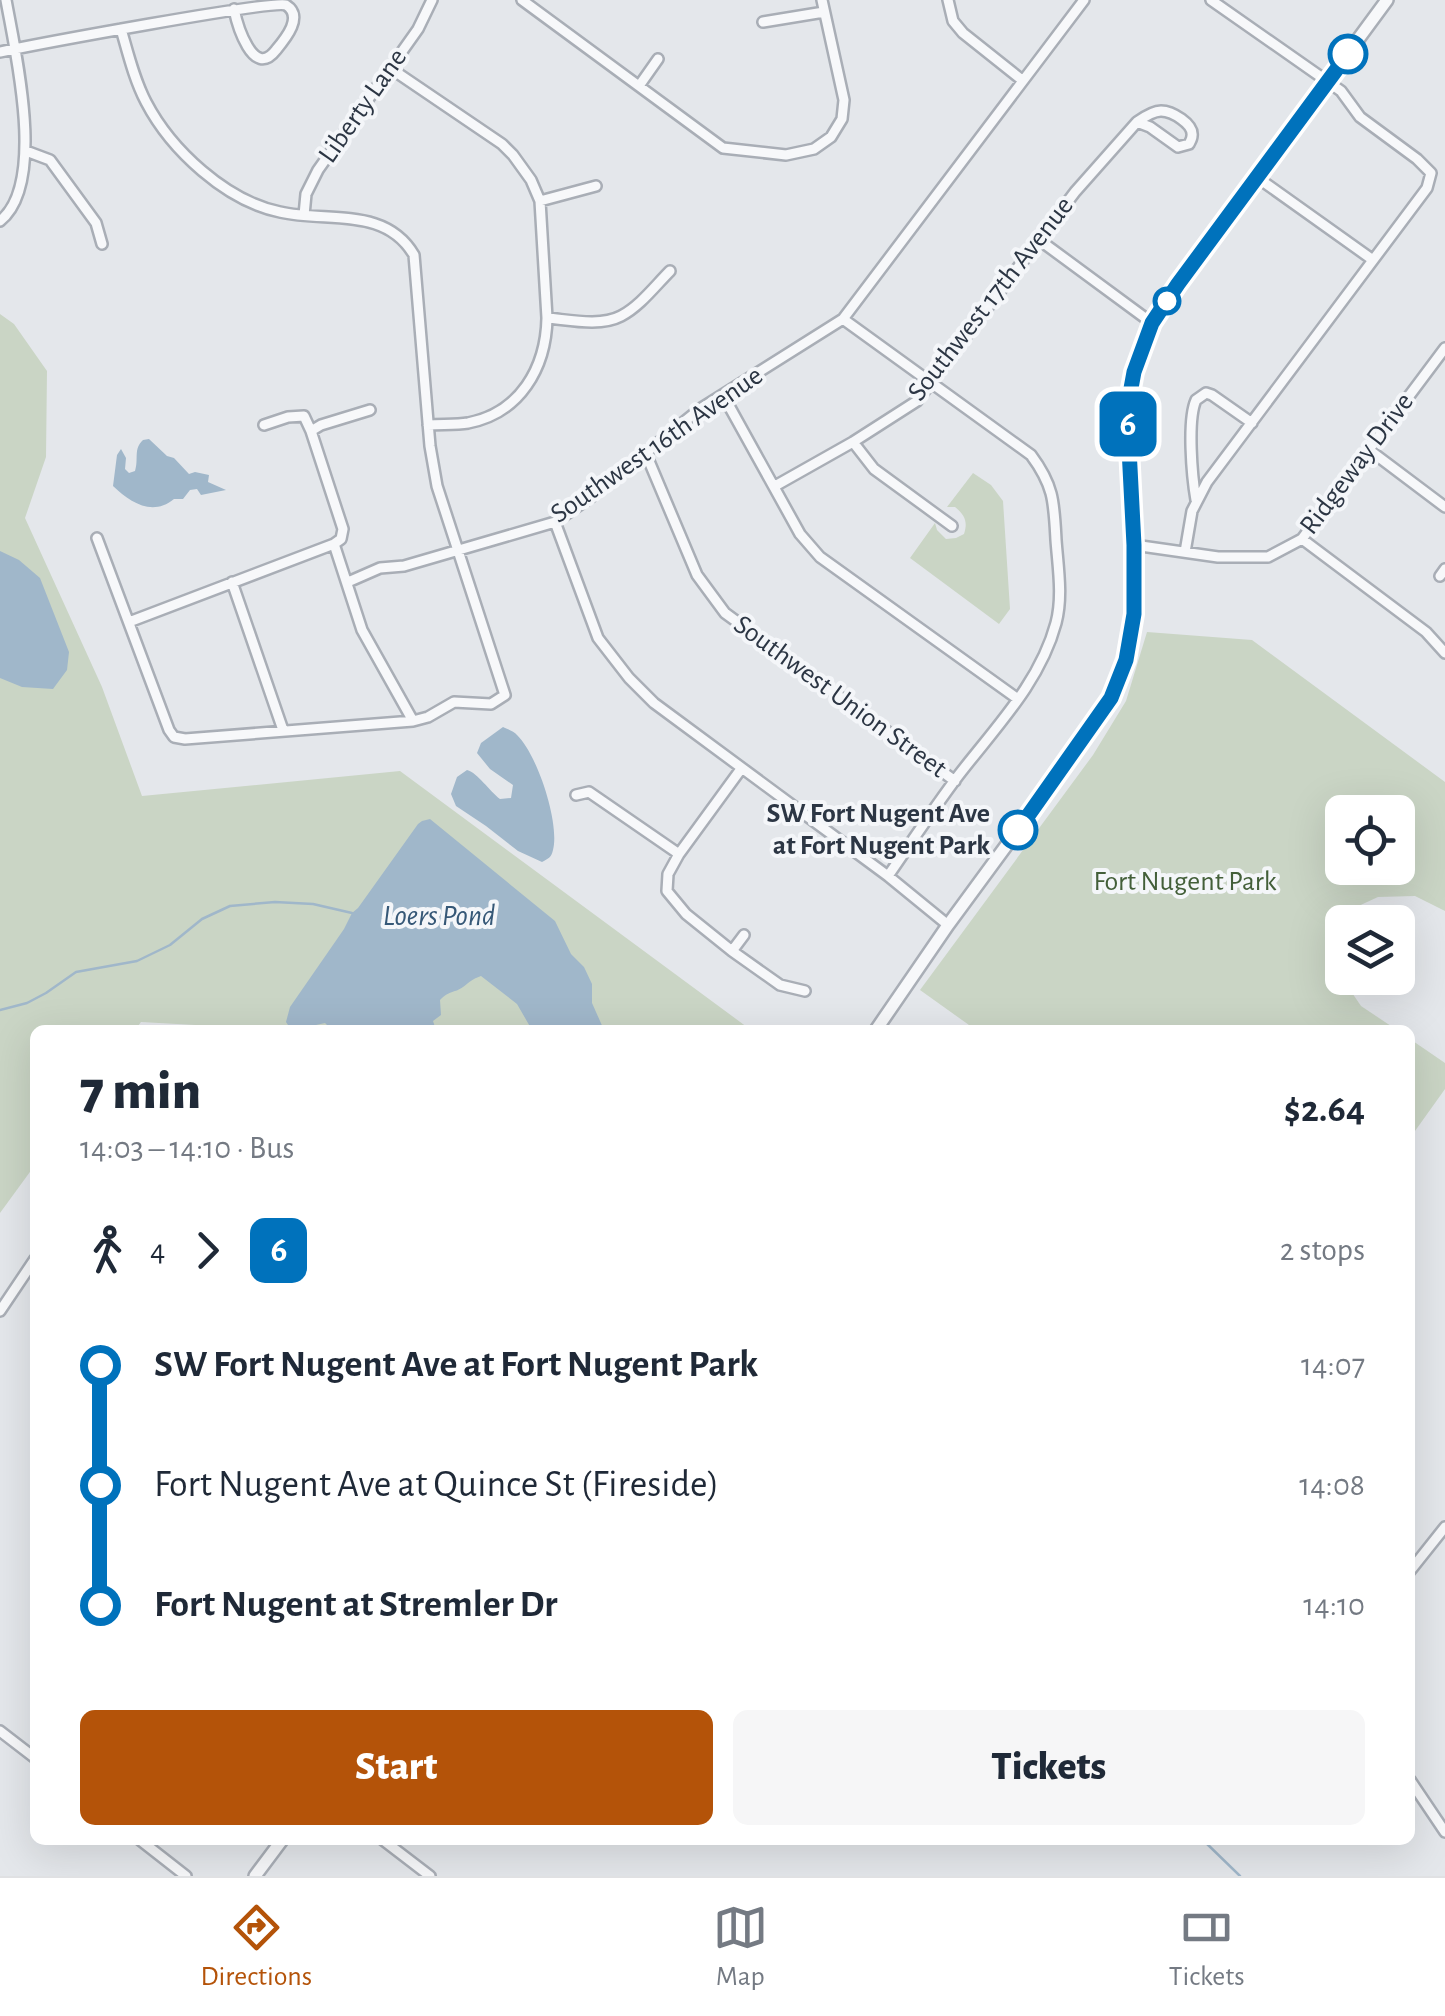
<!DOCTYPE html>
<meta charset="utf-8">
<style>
:root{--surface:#fff;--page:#f6f6f7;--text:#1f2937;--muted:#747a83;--line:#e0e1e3;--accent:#b45309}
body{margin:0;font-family:"Alegreya Sans",sans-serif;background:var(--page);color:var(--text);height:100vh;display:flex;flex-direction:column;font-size:38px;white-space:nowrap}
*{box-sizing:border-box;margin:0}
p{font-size:32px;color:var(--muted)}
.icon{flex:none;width:55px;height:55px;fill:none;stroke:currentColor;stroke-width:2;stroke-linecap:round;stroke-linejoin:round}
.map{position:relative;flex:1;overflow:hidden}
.panel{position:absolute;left:30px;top:1025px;width:1385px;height:820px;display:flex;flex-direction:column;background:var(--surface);border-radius:15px;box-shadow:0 10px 40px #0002}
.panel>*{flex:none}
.badge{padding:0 20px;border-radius:15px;font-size:35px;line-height:65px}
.controls{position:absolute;left:1325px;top:795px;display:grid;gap:20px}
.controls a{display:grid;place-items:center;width:90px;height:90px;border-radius:15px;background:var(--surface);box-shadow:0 10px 40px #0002;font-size:50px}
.map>.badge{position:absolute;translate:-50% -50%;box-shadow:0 0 0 5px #fff}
.legs{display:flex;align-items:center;gap:15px;height:110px;padding:0 50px;font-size:32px}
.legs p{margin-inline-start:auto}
.head{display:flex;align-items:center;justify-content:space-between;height:170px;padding:0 50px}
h1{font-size:55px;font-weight:800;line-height:75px}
.button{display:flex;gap:20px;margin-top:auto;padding:20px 50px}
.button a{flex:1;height:115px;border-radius:15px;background:var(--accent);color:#fff;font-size:40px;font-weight:800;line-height:115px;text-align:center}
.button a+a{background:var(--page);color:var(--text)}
ul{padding:0 50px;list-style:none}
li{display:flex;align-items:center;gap:35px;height:120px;font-size:38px}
li i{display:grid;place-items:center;width:15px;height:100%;margin:0 12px;background:currentColor}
li i::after{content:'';width:25px;height:25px;margin:-12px;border:8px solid;border-radius:50%;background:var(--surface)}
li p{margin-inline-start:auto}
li:first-child i{background:linear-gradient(#0000 50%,currentColor 0)}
li:last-child i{background:linear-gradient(currentColor 50%,#0000 0)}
.tab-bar{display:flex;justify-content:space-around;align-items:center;height:140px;border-top:2px solid var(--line);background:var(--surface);font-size:28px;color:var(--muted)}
.tab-bar a{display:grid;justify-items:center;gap:5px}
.tab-bar .selected{color:var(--accent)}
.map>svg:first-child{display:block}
</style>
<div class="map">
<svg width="1445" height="1876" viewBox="0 0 1445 1876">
<rect width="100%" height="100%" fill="#e4e7eb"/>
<path fill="#cad5c5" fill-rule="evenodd" d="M0,314L14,324L47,371L46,457L25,518L102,687L142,796L400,771L751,1030H235L231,1027L141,1022L135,1030H35V1165L0,1213Z
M973,473L991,485L1003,501L1010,609L999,624L910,558L935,523L937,530L946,539L956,538L964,534C968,522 965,515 955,507H947Z
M1147,632L1252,640L1445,782V911L1415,896L1378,897L1328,920V951L1342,978L1361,1006L1397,1030H976L920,990L1093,755L1126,701ZM1398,812V868H1342V812Z
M1410,1039L1445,1063V1089L1410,1138Z"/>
<path fill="#a0b7ca" d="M149,439L167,456L174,458L189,474L195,472L209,475L208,482L226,490L201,495L197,489L190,490L183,499H174C152,517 130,502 113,486L117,455L121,449L126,458L125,469L129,473L135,471C139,459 133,449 143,440Z
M0,551L19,560L40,578L69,652L67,670L53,689L22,687L0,678Z
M503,727C507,729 514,731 517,735C537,754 560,823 553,850C551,858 549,858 542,862L518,851L486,826L456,806L451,794L457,777L467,770C478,773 489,791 500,799L511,798L513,785L490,769L477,753L481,743Z
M430,819L555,921L571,954L584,967L592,984V1003L604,1030H532L517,1004L481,976C472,979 470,982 463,987C455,993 450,990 440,1000L441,1015L433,1021L436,1030H332L325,1023L316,1025L310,1030L290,1028L286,1022L290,1007L344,929L352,913L358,908L418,824L422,821Z"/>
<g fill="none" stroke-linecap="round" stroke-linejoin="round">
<path stroke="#a0b7ca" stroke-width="2.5" d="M0,1010L27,1003L46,993L76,972L137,961L170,945L202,919L230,906L275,902L313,904L352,913
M1203,1840L1240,1876"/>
<g stroke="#a9aeb6" stroke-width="14">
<path id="minor" d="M522,0L723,148L786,155L814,149L831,137L842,119L844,100L822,0
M948,0L953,21L963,33L1022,80
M763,22L824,12
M121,29C128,53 134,79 146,102C171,150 226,201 280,212C328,223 385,206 414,255L430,446L437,486L505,695L491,704L454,702L428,717L413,721L362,630L334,544
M0,52C33,45 272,0 286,5C304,16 286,38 276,50C253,80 237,24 234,9
M390,68L502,144L513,155L531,180L540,201L547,318C546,368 520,413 468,423C456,425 441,424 428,425
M639,86L658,59
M26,151L50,160L96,223L102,244
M1258,178L1373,260
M540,201L596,186
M304,215L306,194L318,170L418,29L432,0
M0,221C47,184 15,51 6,0
M1038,239L1152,323
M547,318C570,320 600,327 621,316C640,306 655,286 670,271
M843,319L1031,455C1054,486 1054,502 1056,540C1058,567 1063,597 1056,623C1040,683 994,729 958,776C933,809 911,843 888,876
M723,395L800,534L820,557L1018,699
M264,425L288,417L304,416L311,431
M853,442L874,469L952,526
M1368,449L1445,507
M646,454L697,575L725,613L955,781
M775,486L853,442L917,401L1075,192L1137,122L1150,127L1178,147L1189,144C1190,142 1192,139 1192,136C1194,124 1172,111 1161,111C1153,111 1144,117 1137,122
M1196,500C1192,477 1187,420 1196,400L1206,393L1212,395L1252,423
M555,522L598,638L629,678L654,703L888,876L948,925
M97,538L169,730L174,737L185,739L413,721
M1302,539L1426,632L1445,653
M334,544L341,539L343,529L311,431L321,425L370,410
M1134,545L1218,557H1268L1302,539L1445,348
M1185,552L1192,511L1207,482L1427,188L1431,173L1417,159L1360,117L1341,91L1211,0
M1440,576L1445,569
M232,582L283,730
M348,582L380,568L404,566L555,522L591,497L700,409L843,319L1084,0
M129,622L334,544
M741,769L679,854L668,874L667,891L686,914L732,951L780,985L805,991
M576,795L589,792L679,854
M732,951L744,935
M0,1311L35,1259
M1410,1571L1445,1527
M0,1731L35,1758
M1410,1780L1445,1832
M140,1840L186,1876
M383,1840L430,1876"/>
</g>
<g stroke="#a9aeb6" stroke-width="16">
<path id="tertiary" d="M876,1030L948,925L1028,816L1111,697L1126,659L1134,614V545L1127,410L1134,372L1152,323L1178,284L1387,0
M255,1876L282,1840"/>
</g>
<use href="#minor" stroke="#f7f8fa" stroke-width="9"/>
<use href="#tertiary" stroke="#f7f8fa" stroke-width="11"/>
</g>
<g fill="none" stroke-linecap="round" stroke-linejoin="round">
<g stroke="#fff" stroke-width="22">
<path id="line-1" d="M1018,830L1111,698L1126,660L1134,614V545L1127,410L1134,372L1152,323L1178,284L1348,54"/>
</g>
<use href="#line-1" stroke="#0072bc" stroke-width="15"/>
</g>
<g fill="#fff" stroke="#0072bc" stroke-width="5">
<circle cx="1348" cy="54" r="18"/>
<circle cx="1167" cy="301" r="12"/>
<circle cx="1018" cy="830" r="18"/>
</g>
<g text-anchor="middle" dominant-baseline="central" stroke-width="8" stroke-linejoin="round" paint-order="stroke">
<g font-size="28" fill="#2c3644" stroke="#f4f6f9">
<text transform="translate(363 106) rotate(-55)">Liberty Lane</text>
<text transform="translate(991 299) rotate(-52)">Southwest 17th Avenue</text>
<text transform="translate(657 445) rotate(-35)">Southwest 16th Avenue</text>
<text transform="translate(1357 464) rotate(-53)">Ridgeway Drive</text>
<text transform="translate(840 697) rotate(36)">Southwest Union Street</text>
</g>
<g font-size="28" font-weight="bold" fill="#2c3644" stroke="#f4f6f9" text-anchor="end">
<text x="990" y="814">SW Fort Nugent Ave<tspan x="990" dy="32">at Fort Nugent Park</tspan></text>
</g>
<g font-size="28" fill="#435f39" stroke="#f4f6f9">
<text x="1185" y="882">Fort Nugent Park</text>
</g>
<g font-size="30" font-style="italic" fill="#365877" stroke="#f4f6f9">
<text x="439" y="916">Loers Pond</text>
</g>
</g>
</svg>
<div class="controls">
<a><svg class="icon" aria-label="locate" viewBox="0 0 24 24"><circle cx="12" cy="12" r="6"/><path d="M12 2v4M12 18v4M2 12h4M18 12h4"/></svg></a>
<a><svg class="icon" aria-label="layers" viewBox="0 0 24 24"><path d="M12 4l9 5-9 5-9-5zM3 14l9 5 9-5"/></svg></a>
</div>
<b class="badge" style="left:1128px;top:424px;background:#0072bc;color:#fff">6</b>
<section class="panel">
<div class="head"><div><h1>7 min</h1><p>14:03 – 14:10 · Bus</p></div><b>$2.64</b></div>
<div class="legs"><svg class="icon" aria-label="walk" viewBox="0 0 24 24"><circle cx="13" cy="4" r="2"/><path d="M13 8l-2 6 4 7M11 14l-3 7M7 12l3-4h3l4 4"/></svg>4<svg class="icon" aria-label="forward" viewBox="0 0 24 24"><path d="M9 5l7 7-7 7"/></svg><b class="badge" style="background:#0072bc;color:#fff">6</b><p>2 stops</p></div>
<ul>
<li><i style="color:#0072bc"></i><b>SW Fort Nugent Ave at Fort Nugent Park</b><p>14:07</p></li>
<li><i style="color:#0072bc"></i><span>Fort Nugent Ave at Quince St (Fireside)</span><p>14:08</p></li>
<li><i style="color:#0072bc"></i><b>Fort Nugent at Stremler Dr</b><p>14:10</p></li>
</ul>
<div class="button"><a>Start</a><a>Tickets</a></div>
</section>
</div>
<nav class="tab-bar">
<a class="selected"><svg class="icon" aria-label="directions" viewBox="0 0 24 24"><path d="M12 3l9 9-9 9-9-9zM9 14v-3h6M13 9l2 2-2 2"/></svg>Directions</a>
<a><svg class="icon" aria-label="map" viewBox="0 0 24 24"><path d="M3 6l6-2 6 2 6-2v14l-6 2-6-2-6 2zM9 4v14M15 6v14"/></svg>Map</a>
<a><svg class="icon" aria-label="tickets" viewBox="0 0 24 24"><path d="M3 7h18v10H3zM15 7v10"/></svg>Tickets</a>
</nav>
